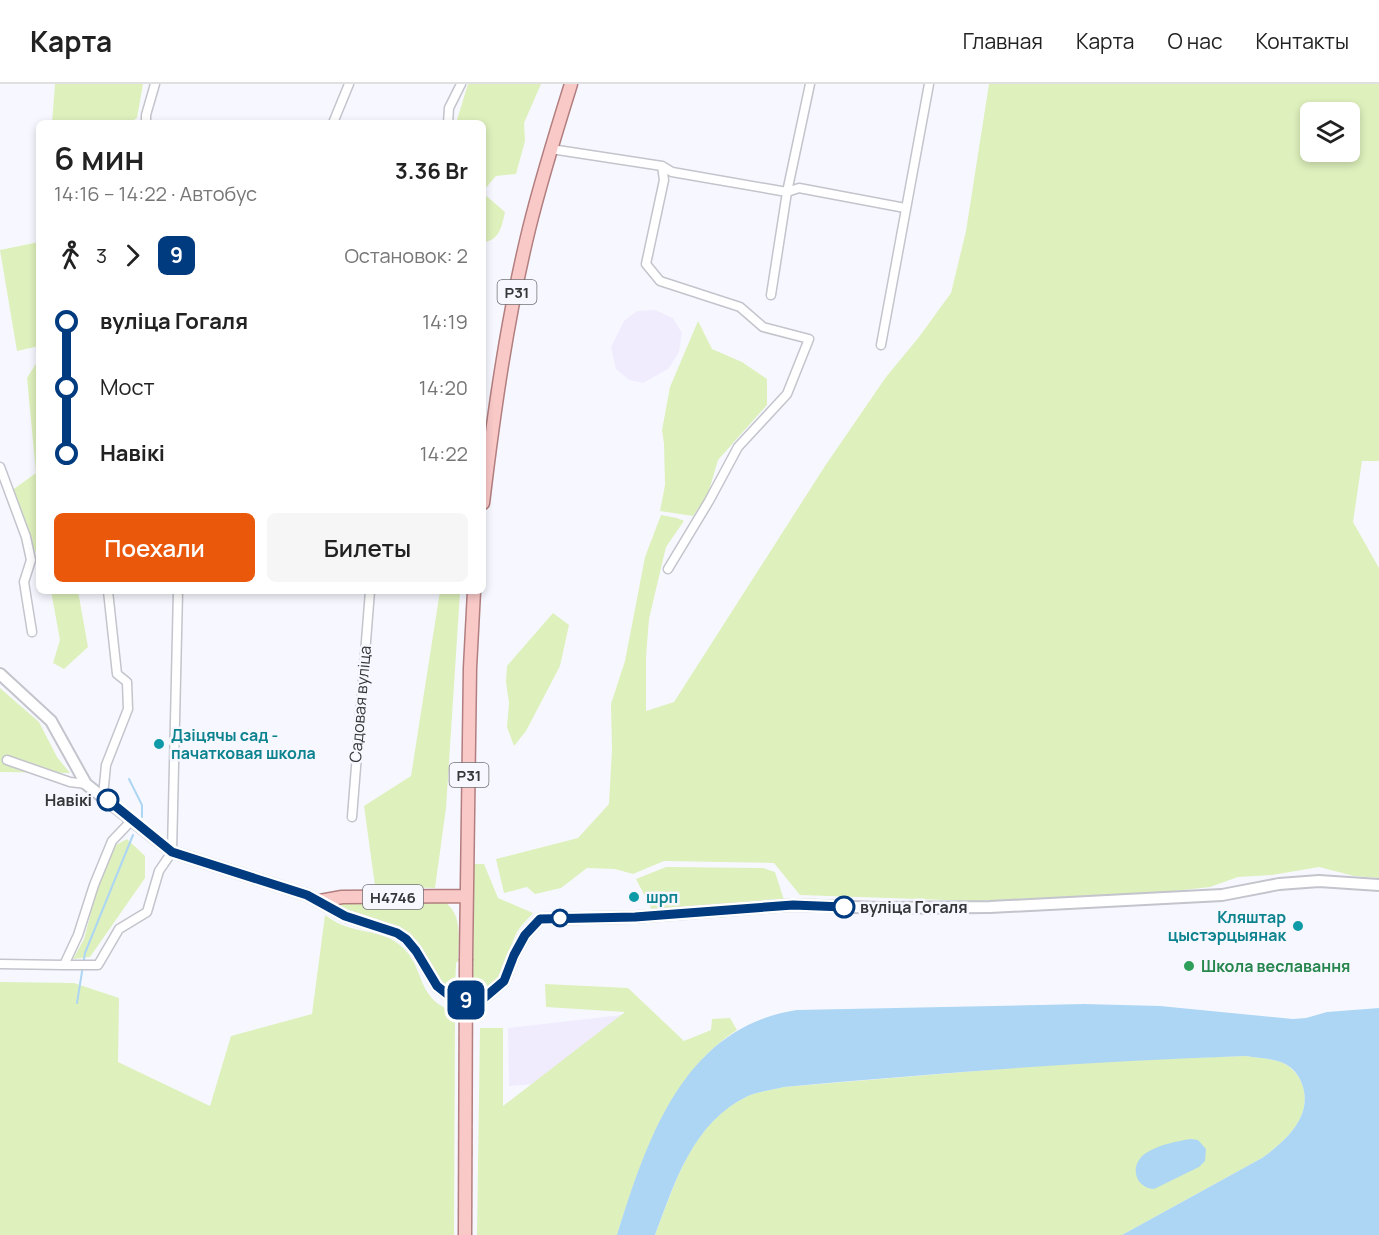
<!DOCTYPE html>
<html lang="ru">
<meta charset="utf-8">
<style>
:root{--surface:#fff;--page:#f6f6f6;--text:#222;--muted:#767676;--line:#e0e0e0;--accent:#ea580c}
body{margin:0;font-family:Manrope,sans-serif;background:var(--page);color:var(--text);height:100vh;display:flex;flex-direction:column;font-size:22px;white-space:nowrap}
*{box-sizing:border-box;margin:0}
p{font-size:20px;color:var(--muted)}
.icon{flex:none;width:33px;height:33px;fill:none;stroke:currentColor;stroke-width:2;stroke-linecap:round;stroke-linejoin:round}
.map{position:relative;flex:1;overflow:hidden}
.drawer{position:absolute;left:36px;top:36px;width:450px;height:474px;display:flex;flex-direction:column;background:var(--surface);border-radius:9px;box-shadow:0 3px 9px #0003}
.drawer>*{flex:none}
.badge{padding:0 12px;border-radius:9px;font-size:21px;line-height:39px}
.tools{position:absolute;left:1300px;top:18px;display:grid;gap:12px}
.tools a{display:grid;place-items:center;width:60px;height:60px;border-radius:9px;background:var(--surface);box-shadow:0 3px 9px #0003;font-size:30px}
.map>.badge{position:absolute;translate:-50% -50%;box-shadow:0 0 0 3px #fff}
.legs{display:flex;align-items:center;gap:9px;height:66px;padding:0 18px;font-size:20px}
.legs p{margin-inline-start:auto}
.headline{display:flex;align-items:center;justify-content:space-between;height:102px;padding:0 18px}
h1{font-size:33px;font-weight:600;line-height:45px}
.cta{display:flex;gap:12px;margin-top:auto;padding:12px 18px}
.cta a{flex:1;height:69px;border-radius:9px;background:var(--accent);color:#fff;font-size:24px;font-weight:600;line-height:69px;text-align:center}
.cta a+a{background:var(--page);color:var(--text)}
ul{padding:0 18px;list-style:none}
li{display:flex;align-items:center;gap:21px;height:66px;font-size:22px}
li i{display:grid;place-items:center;width:9px;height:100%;margin:0 8px;background:currentColor}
li i::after{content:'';width:15px;height:15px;margin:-8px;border:4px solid;border-radius:50%;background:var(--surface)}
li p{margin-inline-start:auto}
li:first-child i{background:linear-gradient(#0000 50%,currentColor 0)}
li:last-child i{background:linear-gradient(currentColor 50%,#0000 0)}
header{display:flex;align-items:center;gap:36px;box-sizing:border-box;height:84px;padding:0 30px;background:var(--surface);border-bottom:2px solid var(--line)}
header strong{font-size:28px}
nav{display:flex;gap:33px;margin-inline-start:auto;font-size:21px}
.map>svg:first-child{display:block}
</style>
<header>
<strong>Карта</strong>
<nav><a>Главная</a><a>Карта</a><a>О нас</a><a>Контакты</a></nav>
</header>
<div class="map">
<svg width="1379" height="1151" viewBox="0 0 1379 1151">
<rect width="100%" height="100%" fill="#f7f8ff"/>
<path fill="#f0ecfd" d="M655,226L673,234L682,249L679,268L668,285L643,299L629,296L616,285L611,263L624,237L637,227Z
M622,931L624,993L509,1002L508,944Z"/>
<path fill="#def0bc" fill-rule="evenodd" d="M55,0H143L137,34L129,39H52Z
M468,0H541L524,39L525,57L516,90L496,92L483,107V39H456Z
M989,0H1379V377H1362L1353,438L1379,484V794L1354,792L1319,783L1272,791L1238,793L1210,803L1165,808L975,817L800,811L774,779L664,777L633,790L615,785L587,784L561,804L535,810L527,803L504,809L496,775L578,754L609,720L612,665L611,620L625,577L645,473L661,431L677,434L684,437L666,463L649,535L646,573V627L674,618L825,382L886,293L919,253L951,209L966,147ZM1350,28V68H1311V28Z
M483,109L505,128C502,141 500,157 483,158Z
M39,158V262L17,267L0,166Z
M698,237L712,265L742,278L767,295V321L718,376L708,410L693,432L660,427L665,401L664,360L662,346L670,303Z
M39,275V477L11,407L36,389L27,294Z
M51,507H78L88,563L64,585L53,579L60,556Z
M440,507L460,509L446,724L435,804L375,802L364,722L411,692Z
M553,529L569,541L560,582L526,647L514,662L507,643L509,619L506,598L507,582Z
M0,604L39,638L57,673L70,689L0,688Z
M127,755L145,772V794L90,873L73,875L84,855L97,805L116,761Z
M474,780H484L498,814L533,829C528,835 521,841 517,848C505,871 503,906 473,912Z
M666,783L763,784L775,788L784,816L652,826L636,795Z
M443,817C464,830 458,855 458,877L456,879L455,908C431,899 432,874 417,857C400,839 362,832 339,825L341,818Z
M325,831C331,835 338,840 345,842C364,849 386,848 401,862C427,885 414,914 455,928L454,1151H0V898L74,899L119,914L118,978L210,1022L231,952L312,930Z
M545,900L628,904L684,957L711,946L712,935L730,934L737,946C668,990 641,1077 617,1151H477L480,944H503V1022L625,928L546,923Z
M1246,972C1258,974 1271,974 1283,979C1293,984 1300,992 1303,1003C1312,1034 1284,1058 1262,1074L1122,1151H655C676,1098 692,1038 748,1012C759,1007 773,1006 784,1003L1036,982L1127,976Z"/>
<path fill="#add6f4" d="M1084,920L1160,922L1293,935L1306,934L1327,928L1379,924V1151H1122L1262,1074C1284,1058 1312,1034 1303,1003C1300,992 1293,983 1283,979C1271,974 1258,974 1246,972C1092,977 938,989 784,1003C773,1006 759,1007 748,1012C693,1038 675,1098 655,1151H617C647,1056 683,943 797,926Z
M1191,1055L1198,1056L1206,1065L1205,1077L1199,1083L1154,1105C1134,1104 1129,1080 1146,1069C1158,1061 1177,1057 1191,1055Z"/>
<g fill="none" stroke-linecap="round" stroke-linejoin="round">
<path stroke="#add6f4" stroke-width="2" d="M129,695L142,721V733
M77,919L85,869L133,751"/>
<g stroke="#c3c4cc" stroke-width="11">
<path id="street" d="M146,39V31L155,0
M333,39L349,0
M448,39L449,24L461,0
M551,65L662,82L672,88L787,108L799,104L905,124
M662,82L664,96L646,180L660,197L740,223L763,243L809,255L787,310L738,363L709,417L668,485
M771,211L787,108L810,0
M881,261L929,0
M0,383L26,453L31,476L24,498L32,548
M7,676L70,698L86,700
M103,712L106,681L128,625L127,598L117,590L108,507
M352,733L370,507
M0,880L64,881L78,851L94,801L112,757L133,735
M64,881H98L119,845L147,828L159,787L172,768L178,507"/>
</g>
<g stroke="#c3c4cc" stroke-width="14">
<path id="secondary" d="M0,590L51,637L86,700L172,768L307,811L345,832L397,849L406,855L416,867L437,902L451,913L475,918L484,914L504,897L514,871L525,851L540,835L635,833L793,821L882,824L990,823L1222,811L1279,800L1319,797L1379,801"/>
</g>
<g stroke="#b27e7f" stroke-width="15">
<path id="primary" d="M483,419C494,328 507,235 529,145C541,96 556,48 571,0
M320,817L342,813L467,812
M466,875L470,584L474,507"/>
</g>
<use href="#street" stroke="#fff" stroke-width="8"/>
<use href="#secondary" stroke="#fff" stroke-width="10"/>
<use href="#primary" stroke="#f9c9c8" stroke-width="12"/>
<g stroke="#b27e7f" stroke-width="15" stroke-linecap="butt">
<path id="primary-bridge" d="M465,1151L466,875"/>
</g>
<use href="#primary-bridge" stroke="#f9c9c8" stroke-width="12"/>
</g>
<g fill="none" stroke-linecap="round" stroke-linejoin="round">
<g stroke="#fff" stroke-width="14">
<path id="line-1" d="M108,716L172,768L307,811L345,832L397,849L406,855L416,867L437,902L451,913L475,918L484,914L504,897L514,871L525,851L540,835L635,833L793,821L844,823"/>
</g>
<use href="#line-1" stroke="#003b80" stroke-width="9"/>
</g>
<g fill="#0f9aa8" stroke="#f7f8ff" stroke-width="2">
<circle cx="159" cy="660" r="6"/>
<circle cx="634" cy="813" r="6"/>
<circle cx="1298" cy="842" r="6"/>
</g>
<g fill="#fff" stroke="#003b80" stroke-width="3">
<circle cx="108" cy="716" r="10"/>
<circle cx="844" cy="823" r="10"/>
<circle cx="560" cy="834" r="8"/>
</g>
<circle fill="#2e9e5b" stroke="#f7f8ff" stroke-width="2" cx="1189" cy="882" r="6"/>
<g text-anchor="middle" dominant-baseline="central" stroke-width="5" stroke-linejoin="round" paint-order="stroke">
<g fill="#f7f8ff" stroke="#717175" stroke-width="1.5">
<rect x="497.5" y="196" width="39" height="24" rx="4.5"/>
<rect x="449.5" y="679" width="39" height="24" rx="4.5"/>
<rect x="363" y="801" width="60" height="24" rx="4.5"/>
</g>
<g font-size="15" font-weight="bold" fill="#37373a">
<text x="517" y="208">Р31</text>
<text x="469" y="691">Р31</text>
<text x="393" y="813">Н4746</text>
</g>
<g font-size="16" fill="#37373a" stroke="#f7f8ff">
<text transform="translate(360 620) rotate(-85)">Садовая вуліца</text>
</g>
<g font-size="16" font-weight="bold" fill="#0d838f" stroke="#f7f8ff" text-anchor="start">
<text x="171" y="651">Дзіцячы сад -<tspan x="171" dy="18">пачатковая школа</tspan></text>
<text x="646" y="813">шрп</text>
<text x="1286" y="833" text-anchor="end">Кляштар<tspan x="1286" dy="18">цыстэрцыянак</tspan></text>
</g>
<g font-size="16" font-weight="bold" fill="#37373a" stroke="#f7f8ff" text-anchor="end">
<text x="92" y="716">Навікі</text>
<text x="860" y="823" text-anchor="start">вуліца Гогаля</text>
</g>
<g font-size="16" font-weight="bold" fill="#27864d" stroke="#f7f8ff" text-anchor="start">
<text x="1201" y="882">Школа веславання</text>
</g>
</g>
</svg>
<div class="tools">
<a><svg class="icon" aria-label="layers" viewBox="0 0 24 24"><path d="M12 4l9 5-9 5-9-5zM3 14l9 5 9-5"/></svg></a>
</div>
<b class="badge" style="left:466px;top:916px;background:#003b80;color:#fff">9</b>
<section class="drawer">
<div class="headline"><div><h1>6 мин</h1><p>14:16 – 14:22 · Автобус</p></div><b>3.36 Br</b></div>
<div class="legs"><svg class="icon" aria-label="walk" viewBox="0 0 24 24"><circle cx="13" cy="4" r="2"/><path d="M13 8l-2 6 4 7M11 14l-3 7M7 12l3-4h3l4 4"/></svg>3<svg class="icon" aria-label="forward" viewBox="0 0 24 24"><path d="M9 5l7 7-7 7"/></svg><b class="badge" style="background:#003b80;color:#fff">9</b><p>Остановок: 2</p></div>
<ul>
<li><i style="color:#003b80"></i><b>вуліца Гогаля</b><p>14:19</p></li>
<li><i style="color:#003b80"></i><span>Мост</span><p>14:20</p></li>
<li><i style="color:#003b80"></i><b>Навікі</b><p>14:22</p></li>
</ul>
<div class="cta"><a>Поехали</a><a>Билеты</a></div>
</section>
</div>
